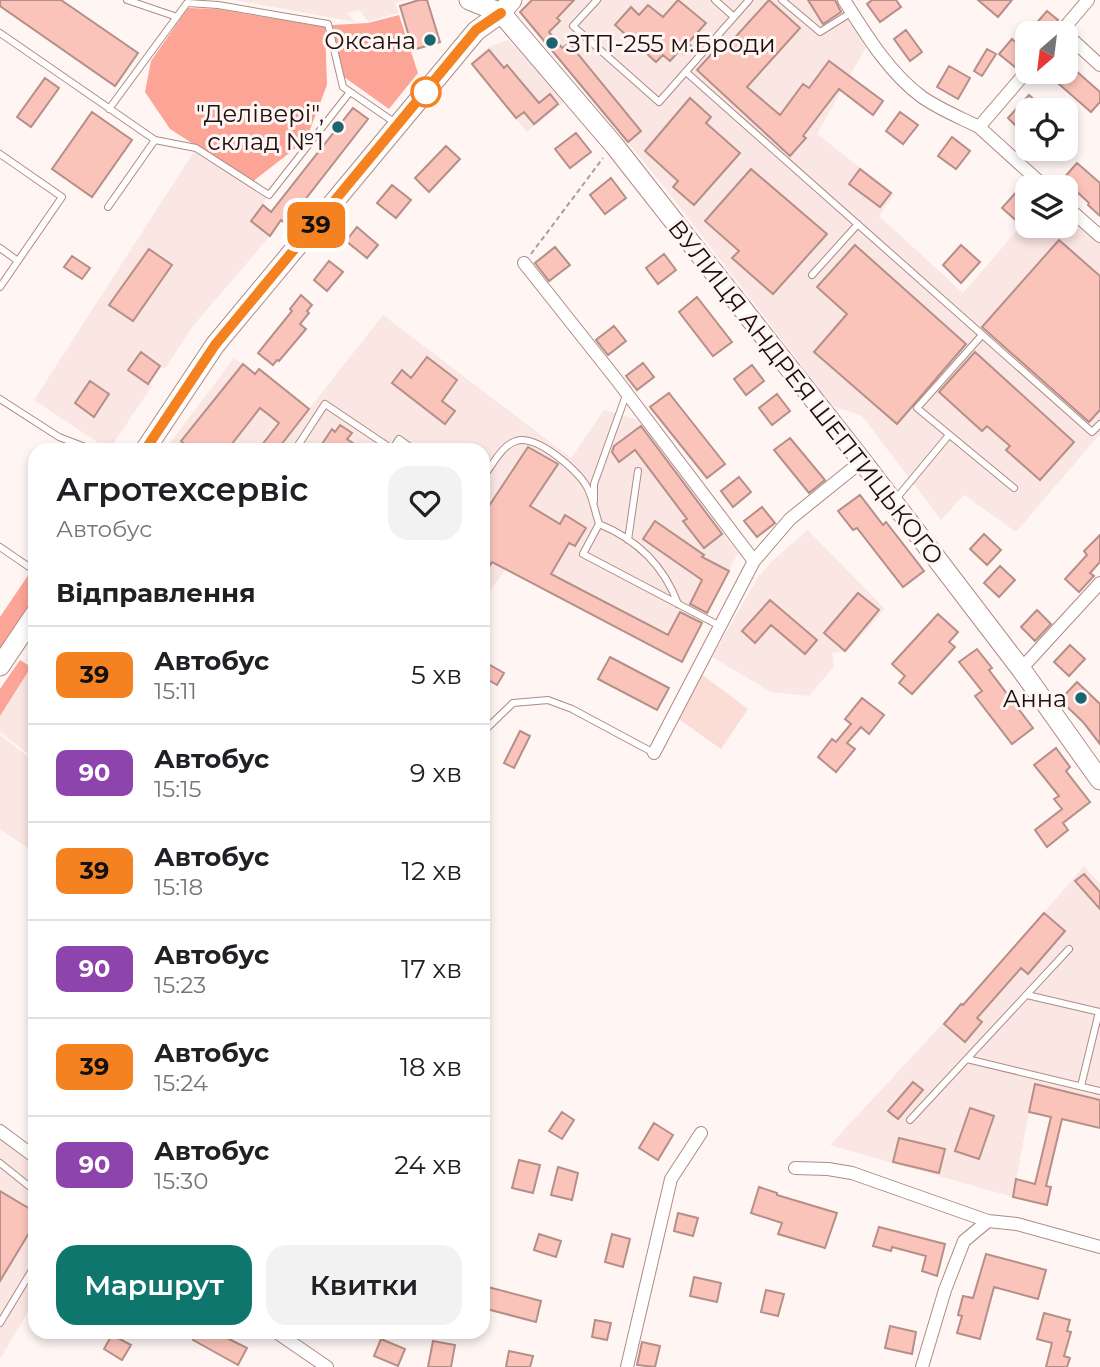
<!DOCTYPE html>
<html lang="uk">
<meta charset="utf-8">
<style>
:root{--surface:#fff;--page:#f2f2f2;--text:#202124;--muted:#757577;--line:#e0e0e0;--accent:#0f766e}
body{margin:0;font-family:Montserrat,sans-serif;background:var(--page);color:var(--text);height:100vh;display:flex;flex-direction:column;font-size:26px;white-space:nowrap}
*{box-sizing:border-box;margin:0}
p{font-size:23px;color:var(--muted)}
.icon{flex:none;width:38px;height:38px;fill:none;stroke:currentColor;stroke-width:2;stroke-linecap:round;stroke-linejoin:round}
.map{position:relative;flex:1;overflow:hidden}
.side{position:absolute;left:28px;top:443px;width:462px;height:896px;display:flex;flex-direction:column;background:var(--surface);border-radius:21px;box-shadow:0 4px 10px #0003}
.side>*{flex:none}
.badge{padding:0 14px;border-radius:10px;font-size:24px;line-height:46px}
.needle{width:46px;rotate:208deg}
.tools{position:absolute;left:1015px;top:21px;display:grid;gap:14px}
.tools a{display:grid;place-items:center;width:63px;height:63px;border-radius:14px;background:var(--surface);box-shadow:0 4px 10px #0003;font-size:35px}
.map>.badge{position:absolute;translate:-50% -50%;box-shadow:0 0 0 4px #fff}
h2{padding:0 28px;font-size:26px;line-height:63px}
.round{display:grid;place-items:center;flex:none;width:74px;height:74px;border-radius:21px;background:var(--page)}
.overview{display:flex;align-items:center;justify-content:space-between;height:119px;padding:0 28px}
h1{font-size:33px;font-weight:600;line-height:52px}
.button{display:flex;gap:14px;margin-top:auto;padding:14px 28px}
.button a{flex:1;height:80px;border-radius:21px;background:var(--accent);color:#fff;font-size:28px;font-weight:600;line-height:80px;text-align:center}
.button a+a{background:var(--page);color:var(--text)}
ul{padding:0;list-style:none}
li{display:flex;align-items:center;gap:21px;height:98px;padding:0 28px;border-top:2px solid var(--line)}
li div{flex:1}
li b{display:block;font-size:26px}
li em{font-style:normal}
li .badge{min-width:77px;font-weight:700;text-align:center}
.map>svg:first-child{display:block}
</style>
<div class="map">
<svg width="1100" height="1367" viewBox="0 0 1100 1367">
<rect width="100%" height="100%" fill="#fff6f4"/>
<path fill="#fae6e2" d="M235,0H406L395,3L399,13L368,21L359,10L347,13L355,22Z
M532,0H835L866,47L817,134L894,194L879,216L963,293L1027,219V226H1066V211L1100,241V434L1016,532L964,495L941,520L862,416L833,406L662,184L520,12Z
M508,40L522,53L564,102L527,132L470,64L490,46Z
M195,150L268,196L251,220L270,236L192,327L165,369L160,367L149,383L152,386L109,450L34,400Z
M383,315L571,458L604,410L638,420L738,553L682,662L506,569L483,601V450H168L166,448L234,358L254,373L259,368L309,409Z
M808,530L885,609L847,651L832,653L834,667L809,696L771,692L712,657L758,577L771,562Z
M31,667L35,669V759L0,732V716Z
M0,735L35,762V853L0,829Z
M1084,866L1100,884V1128L1029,1112L1013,1197L830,1145L961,1004L964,1005Z
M0,1135L35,1161V1300L0,1359Z"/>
<path fill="#fcdcd6" d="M700,673L748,709L721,749L677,718Z"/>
<path fill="#fca496" d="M188,8L217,9L325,27L327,85L306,140L252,182L170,129L145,92L151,61Z
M399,15L418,73L389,109L344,77L332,25L368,23Z
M35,565V599L0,651V617Z
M20,660L31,667L0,716V689Z"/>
<path fill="#fac4ba" stroke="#b58f88" stroke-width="2" d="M0,0H61L138,53L115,86L0,6Z
M419,0H427L440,42L413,50L400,6Z
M532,0H574L557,18L560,21L549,32L562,48L569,43L641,131L628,142L520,12Z
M678,0L706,23L688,43L691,46L684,54L680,50L670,61L663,55L656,62L615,25L631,7L639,15L648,5L663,17Z
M769,0L800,28L747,87L780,115L803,84L809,88L829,61L883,101L873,115L839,89L803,136L806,138L790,156L697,70L715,50L720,54Z
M808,0H835L841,12L823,24Z
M872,0H896L901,7L880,22L867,4Z
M978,0H1012L998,17Z
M1047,11L1058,20L1047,33H1042L1034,26Z
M906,30L922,52L910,61L894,39Z
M1012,39L1027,52L1015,67L999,54Z
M987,49L996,54L982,76L974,71Z
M489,50L504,68L507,65L539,103L550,94L558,104L534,124L524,112L516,118L472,64Z
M1066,62L1100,92V102L1091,112L1052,78L1058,72H1066Z
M949,66L970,78L958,99L937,87Z
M45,78L59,88L31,127L17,117Z
M1029,95L1046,110H1027V124L1021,131L1008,118Z
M690,98L711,117L706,123L740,153L694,205L673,187L678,181L645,151Z
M353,108L368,119L286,224L281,220L270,236L251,221L263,205L271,212Z
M92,112L132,140L92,197L52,169Z
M900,112L918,125L903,144L886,131Z
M576,133L591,152L570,168L555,149Z
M952,137L970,151L956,169L938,156Z
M446,146L460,159L429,192L415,178Z
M1077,163L1100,183V216L1088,205L1089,203L1063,179Z
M751,169L827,234L773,294L732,258L739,251L705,221Z
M860,169L891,193L880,207L849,184Z
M611,178L626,198L605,214L590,195Z
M392,185L411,200L396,218L377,203Z
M1020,188L1027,195V214L1019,223L1002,208Z
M357,227L378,245L367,258L346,241Z
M1059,240L1100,276V410L1089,422L982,327Z
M855,245L966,344L897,424L814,352L847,314L817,287Z
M961,245L980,262L961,283L943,265Z
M555,247L570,265L549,281L535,263Z
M149,249L172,265L133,321L109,305Z
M664,254L676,270L658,284L646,268Z
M72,256L90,268L82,279L64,267Z
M329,261L343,272L327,291L314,280Z
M301,295L312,305L307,311L309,313L300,324L306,329L279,361L277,360L273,365L258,353L292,311L290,309Z
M697,297L732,342L713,356L679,312Z
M614,326L626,341L608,355L596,340Z
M141,352L160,366L148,384L128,370Z
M975,352L1074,442L1040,480L1006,450L1010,446L987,426L982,431L939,392Z
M427,357L457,380L442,401L455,411L445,424L392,383L402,370L411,378Z
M643,363L654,377L637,390L626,376Z
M243,364L255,374L259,369L309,409L277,450H258L279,423L260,408L227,450H192L181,441Z
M752,365L764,381L746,395L734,379Z
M90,381L109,394L94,417L75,403Z
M669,393L725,464L707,478L650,407Z
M777,394L790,411L772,425L759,408Z
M340,425L352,433L347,439L363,450H318L332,429L335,432Z
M641,426L722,534L704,548L683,521L687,519L635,450L619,462L612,452L614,446Z
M790,438L825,480L809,493L774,450Z
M528,447L558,464L530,506L560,524L565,515L586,528L575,546L569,543L551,574L668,635L680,612L702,623L682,662L492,562L483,577V515Z
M739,477L751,492L733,507L721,491Z
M860,495L883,525L886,522L924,571L903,587L857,528L853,530L838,511Z
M762,507L775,523L757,537L744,521Z
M655,521L704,555L702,557L729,571L707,613L690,604L702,580L643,539Z
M984,534L1001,550L987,565L970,549Z
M1100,535V562L1090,573L1094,576L1079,592L1065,579L1087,555L1084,551Z
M1000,566L1015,580L999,597L984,583Z
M858,593L879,610L845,651L824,633Z
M770,600L817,640L805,654L771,625L755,643L742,631Z
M1037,610L1051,624L1035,641L1021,627Z
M938,614L958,632L949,642L955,647L912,694L899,683L905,676L892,664Z
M1070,645L1085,659L1069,676L1054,662Z
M977,649L992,668L989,670L1033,728L1012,744L975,696L982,691L959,662Z
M610,657L669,688L657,710L598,679Z
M483,661L504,673L497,685L483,677Z
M1077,682L1100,704V744L1083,722L1060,700Z
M862,698L884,715L869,734L861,727L847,743L855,749L836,772L818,757L832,739L836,742L851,724L845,719Z
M520,731L530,736L514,768L504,763Z
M1056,748L1070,767L1066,771L1090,802L1063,823L1068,830L1047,847L1035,830L1062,809L1054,799L1059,796L1034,765Z
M1084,874L1100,892V909L1075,881Z
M1044,913L1065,931L1028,974L1021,968L977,1018L982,1022L965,1042L944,1024L961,1004L963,1005Z
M913,1082L923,1090L898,1119L888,1111Z
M1035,1084L1100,1100V1128L1062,1119L1046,1186L1051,1187L1047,1205L1013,1197L1016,1179L1035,1184L1051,1117L1029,1112Z
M970,1108L994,1116L979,1159L955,1151Z
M562,1112L574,1120L562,1139L549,1131Z
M654,1123L673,1135L658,1160L639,1148Z
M899,1138L945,1149L939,1173L893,1162Z
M519,1160L540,1165L533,1193L512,1188Z
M558,1167L578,1173L572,1200L551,1195Z
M759,1187L777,1193V1195L837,1213L825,1248L778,1234L782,1223L751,1213Z
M0,1191L35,1212V1223L0,1281Z
M678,1213L698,1218L693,1236L674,1231Z
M879,1227L945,1244L937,1276L922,1271L926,1256L892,1247L891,1251L873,1246Z
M539,1234L561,1241L556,1257L534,1250Z
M612,1234L630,1239L623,1267L605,1262Z
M986,1254L1046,1270L1038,1299L994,1287L980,1339L957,1333L962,1316L958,1315L963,1296L973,1298Z
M694,1277L721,1283L717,1302L690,1296Z
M488,1287L541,1301L536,1322L483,1308Z
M766,1290L784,1294L778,1316L761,1312Z
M1044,1313L1070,1320L1067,1331L1071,1332L1064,1356L1070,1358L1067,1367H1046L1052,1343L1037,1339Z
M595,1320L611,1323L607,1340L592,1337Z
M890,1326L916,1332L912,1354L885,1348Z
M198,1332H215L247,1348L238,1365L193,1340Z
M112,1335L131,1345L122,1360L104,1349Z
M381,1339L405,1349L398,1366L374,1356Z
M433,1341L455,1345L451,1367H428Z
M642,1342L660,1346L655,1367L637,1365Z
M509,1351L533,1356L530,1367H506Z"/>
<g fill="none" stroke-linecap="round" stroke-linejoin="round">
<g stroke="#b08a83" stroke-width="8">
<path id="lane" d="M127,0L177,17
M597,0L573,26L659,102L749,0
M715,0L734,17
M782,0L820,32L852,12
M0,33L155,140L108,207
M686,72L1092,432L1100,424
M109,109L187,3L218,5L328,24L343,87L394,122
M155,140L196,148L269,195L350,92
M0,154L62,197L0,287
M0,248L18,261
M812,275L858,224
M982,335L917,408L1014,488
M0,399L59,437L93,450
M295,450L325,404L392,449
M392,450L399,439L414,450
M483,477C492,466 502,445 516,441C536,434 578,470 587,487C593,498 595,512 599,524L583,554L720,626
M895,500L949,435
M594,501V484L626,395
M599,524C636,539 664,566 678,604
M628,540L638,471
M0,547L35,571
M483,732L513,703L548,700L572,709L654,753
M1027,995L1100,1012
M967,1059L1100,1091
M1081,1086L1099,1012
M910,1120L1069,949
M0,1163L35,1191
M0,1323L35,1265"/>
</g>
<g stroke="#b08a83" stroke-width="14">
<path id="street" d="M844,0C865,33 889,73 922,97C939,109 959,117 979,127L1027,71
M1060,33L1088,0
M1066,34L1100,65
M979,127L1045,187
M1066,206L1100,236
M524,263L616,379L754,561
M1021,669L1100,583
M654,753L754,561L790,519L862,461
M0,1131L35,1157
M795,1168L828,1169L852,1173L988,1221
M276,1332L327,1367
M627,1367L671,1179L701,1133
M922,1367L945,1290L964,1241L988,1221L1017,1224L1100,1247"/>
</g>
<g stroke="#b08a83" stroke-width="21">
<path id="secondary" d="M469,0L501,13L614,145L862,461L1021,669L1100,780
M145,450L215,345L476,31L501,13L512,0
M0,666L35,614"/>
</g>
<path stroke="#a89d9b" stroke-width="2" stroke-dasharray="5 3.5" stroke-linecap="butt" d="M531,254L603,158"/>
<use href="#lane" stroke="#fff" stroke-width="6"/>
<use href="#street" stroke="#fff" stroke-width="12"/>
<use href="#secondary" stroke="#fff" stroke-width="19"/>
</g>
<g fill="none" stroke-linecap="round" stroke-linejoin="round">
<g stroke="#fff" stroke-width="16">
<path id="line" d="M145,450L215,345L476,30L501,13"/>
</g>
<use href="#line" stroke="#f58220" stroke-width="10"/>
</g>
<g fill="#1a6570" stroke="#fff6f4" stroke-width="2.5">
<circle cx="430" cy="40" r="7"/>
<circle cx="552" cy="43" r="7"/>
<circle cx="338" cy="127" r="7"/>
<circle cx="1081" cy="698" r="7"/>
</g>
<circle fill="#fff" stroke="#f58220" stroke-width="3.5" cx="426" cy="92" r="14"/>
<g text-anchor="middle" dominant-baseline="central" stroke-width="6" stroke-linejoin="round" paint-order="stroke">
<g font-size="24" fill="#1d0f0d" stroke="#fff6f4" text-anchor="end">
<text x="416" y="40">Оксана</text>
<text x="566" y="43" text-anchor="start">ЗТП-255 м.Броди</text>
<text x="324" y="113">"Делівері",<tspan x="324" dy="28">склад №1</tspan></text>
<text x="1067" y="698">Анна</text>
</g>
<g font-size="24" fill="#1d0f0d" stroke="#fff6f4">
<text transform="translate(806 392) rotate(52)">ВУЛИЦЯ АНДРЕЯ ШЕПТИЦЬКОГО</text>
</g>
</g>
</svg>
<div class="tools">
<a><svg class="needle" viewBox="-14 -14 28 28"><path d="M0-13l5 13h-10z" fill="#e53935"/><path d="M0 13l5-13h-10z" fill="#757577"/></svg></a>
<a><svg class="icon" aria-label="locate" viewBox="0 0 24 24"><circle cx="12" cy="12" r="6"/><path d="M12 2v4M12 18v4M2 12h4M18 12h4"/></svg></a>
<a><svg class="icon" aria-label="layers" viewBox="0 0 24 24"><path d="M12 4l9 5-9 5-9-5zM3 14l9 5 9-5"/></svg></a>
</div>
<b class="badge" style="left:316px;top:225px;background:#f58220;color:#111">39</b>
<section class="side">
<div class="overview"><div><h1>Агротехсервіс</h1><p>Автобус</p></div><a class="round"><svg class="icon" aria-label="heart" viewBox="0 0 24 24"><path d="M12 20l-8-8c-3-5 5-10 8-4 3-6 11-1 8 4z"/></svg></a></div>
<h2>Відправлення</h2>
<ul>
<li><span class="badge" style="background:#f58220;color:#111">39</span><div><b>Автобус</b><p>15:11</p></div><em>5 хв</em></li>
<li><span class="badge" style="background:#8e44ad;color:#fff">90</span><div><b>Автобус</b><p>15:15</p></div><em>9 хв</em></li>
<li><span class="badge" style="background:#f58220;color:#111">39</span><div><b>Автобус</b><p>15:18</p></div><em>12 хв</em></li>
<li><span class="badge" style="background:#8e44ad;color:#fff">90</span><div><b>Автобус</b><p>15:23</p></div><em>17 хв</em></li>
<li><span class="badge" style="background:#f58220;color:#111">39</span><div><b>Автобус</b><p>15:24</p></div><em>18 хв</em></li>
<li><span class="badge" style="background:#8e44ad;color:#fff">90</span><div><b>Автобус</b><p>15:30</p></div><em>24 хв</em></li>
</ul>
<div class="button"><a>Маршрут</a><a>Квитки</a></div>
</section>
</div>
